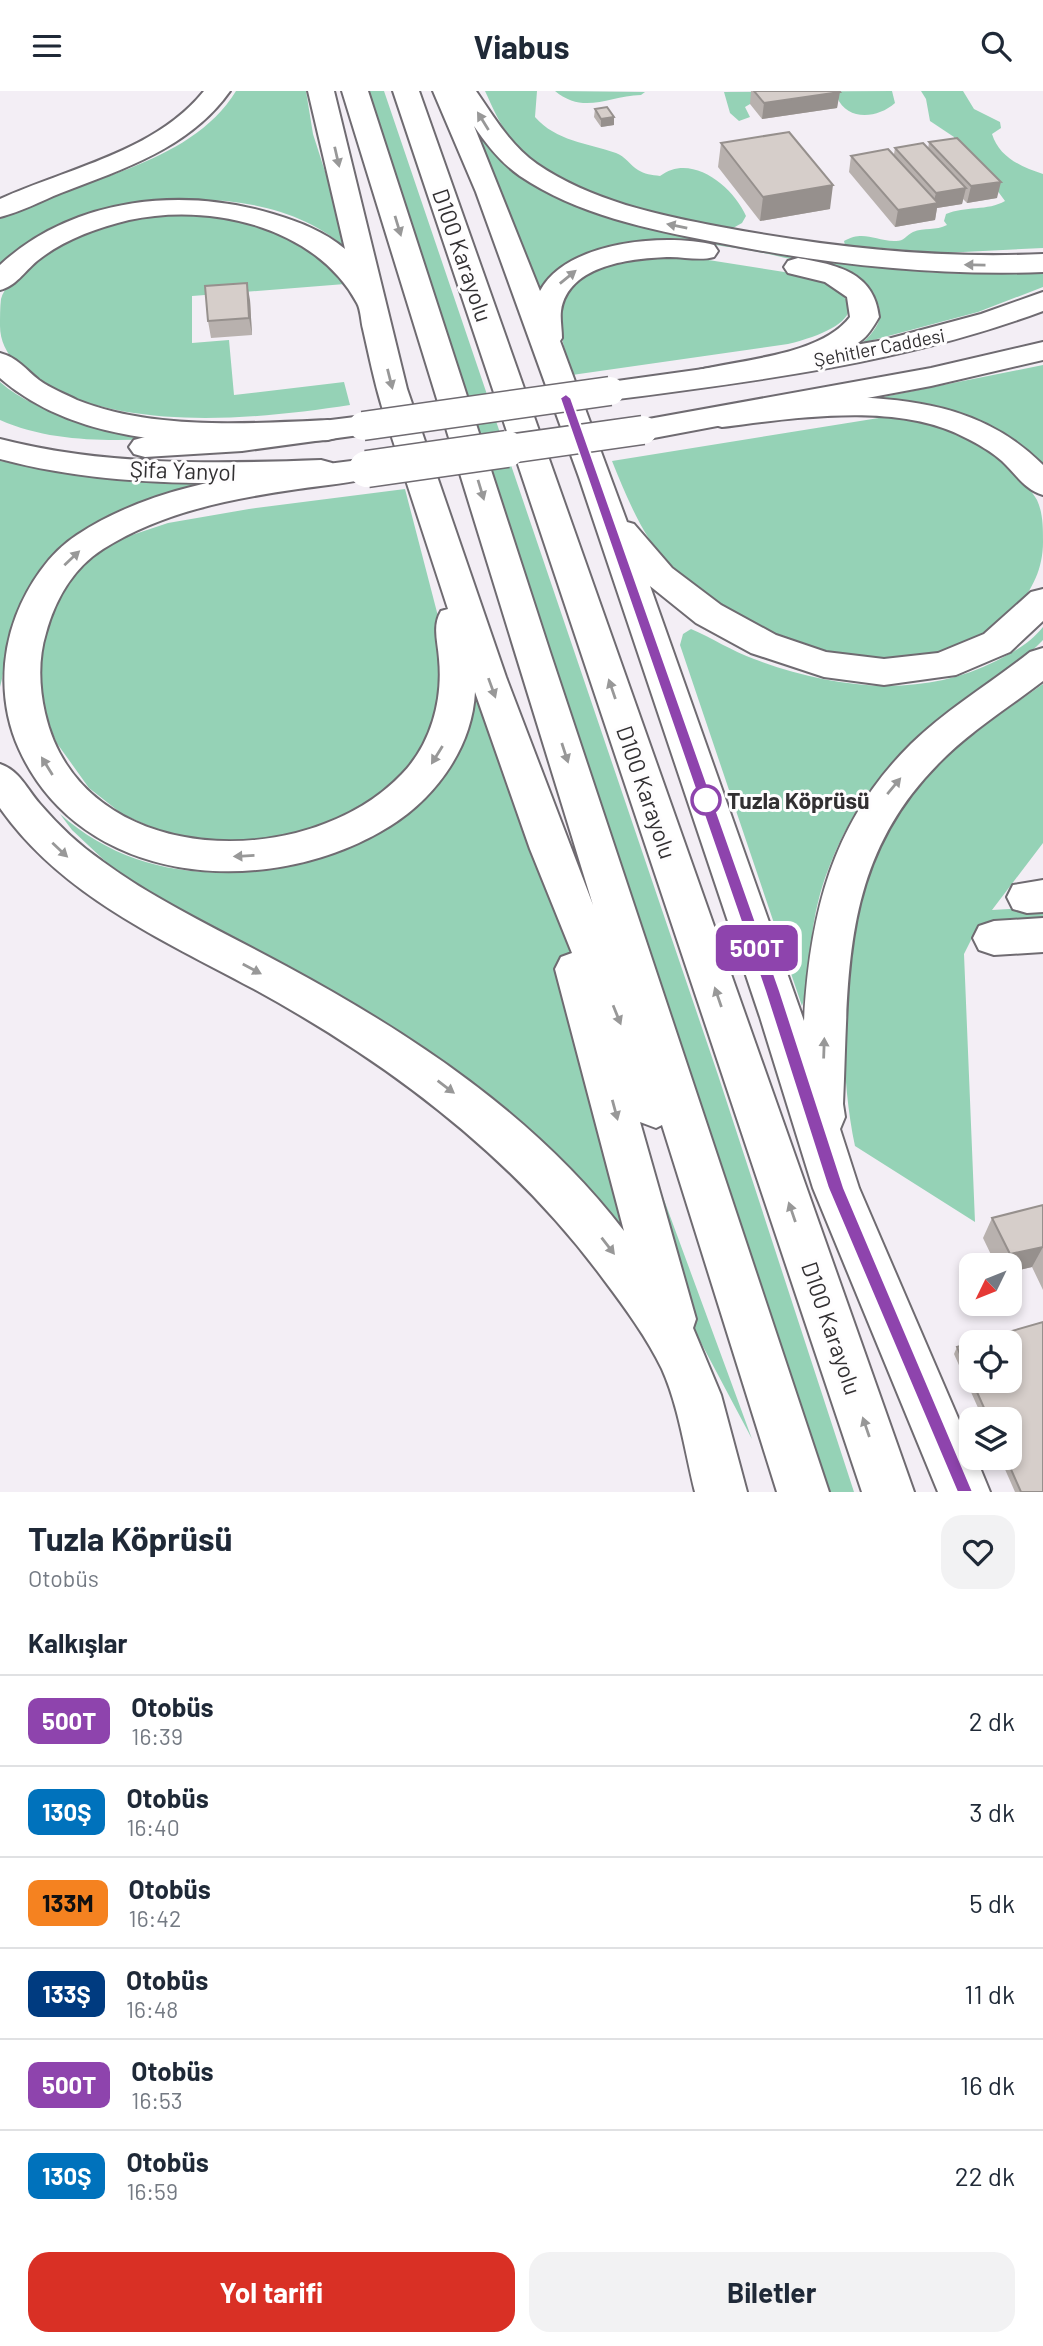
<!DOCTYPE html>
<html lang="tr">
<meta charset="utf-8">
<style>
:root{--surface:#fff;--page:#f2f2f3;--text:#1f2937;--muted:#747a83;--line:#e0e1e3;--accent:#d93025}
body{margin:0;font-family:Barlow,sans-serif;background:var(--page);color:var(--text);height:100vh;display:flex;flex-direction:column;font-size:26px;white-space:nowrap}
*{box-sizing:border-box;margin:0}
p{font-size:23px;color:var(--muted)}
.icon{flex:none;width:38px;height:38px;fill:none;stroke:currentColor;stroke-width:2;stroke-linecap:round;stroke-linejoin:round}
.map{position:relative;height:1401px;overflow:hidden}
.side{display:flex;flex-direction:column;background:var(--surface);flex:1}
.side>*{flex:none}
.badge{padding:0 14px;border-radius:10px;font-size:24px;line-height:46px}
.needle{width:46px;rotate:227deg}
.tools{position:absolute;left:959px;top:1162px;display:grid;gap:14px}
.tools a{display:grid;place-items:center;width:63px;height:63px;border-radius:14px;background:var(--surface);box-shadow:0 4px 10px #0003;font-size:35px}
.map>.badge{position:absolute;translate:-50% -50%;box-shadow:0 0 0 4px #fff}
h2{padding:0 28px;font-size:26px;line-height:63px}
.round{display:grid;place-items:center;flex:none;width:74px;height:74px;border-radius:21px;background:var(--page)}
.headline{display:flex;align-items:center;justify-content:space-between;height:119px;padding:0 28px}
h1{font-size:33px;font-weight:700;line-height:52px}
.primary-button{display:flex;gap:14px;margin-top:auto;padding:14px 28px}
.primary-button a{flex:1;height:80px;border-radius:21px;background:var(--accent);color:#fff;font-size:28px;font-weight:700;line-height:80px;text-align:center}
.primary-button a+a{background:var(--page);color:var(--text)}
ul{padding:0;list-style:none}
li{display:flex;align-items:center;gap:21px;height:91px;padding:0 28px;border-top:2px solid var(--line)}
li div{flex:1}
li b{display:block;font-size:26px}
li em{font-style:normal}
li .badge{min-width:77px;font-weight:700;text-align:center}
header{display:flex;justify-content:space-between;align-items:center;height:91px;padding:0 28px;background:var(--surface);font-size:32px;font-weight:700}
.map>svg:first-child{display:block}
</style>
<header><svg class="icon" aria-label="menu" viewBox="0 0 24 24"><path d="M4 6h16M4 12h16M4 18h16"/></svg>Viabus<svg class="icon" aria-label="search" viewBox="0 0 24 24"><circle cx="10" cy="10" r="6"/><path d="M15 15l6 6"/></svg></header>
<div class="map">
<svg width="1043" height="1401" viewBox="0 0 1043 1401">
<rect width="100%" height="100%" fill="#f3eef5"/>
<path fill="#95d2b6" d="M236,0H306L313,43L351,162C303,115 230,105 167,110C104,124 49,128 0,174V128C74,88 189,77 236,0Z
M368,0H384L718,984L854,1401H819Z
M485,0H537L535,26C556,50 587,52 616,62C625,65 630,74 638,79C644,83 652,84 660,85C691,61 733,95 746,125L742,132L733,137C657,123 560,109 508,43C498,30 492,15 485,0Z
M555,0L645,1L641,4C608,5 584,24 555,0Z
M892,0L895,12C877,28 847,30 837,6L750,13L745,16L750,26L739,30L730,22L724,1Z
M921,0H963L974,18L1000,31L1001,37L992,43C999,66 1021,76 1043,83V157L943,162L845,154L844,150C863,139 874,149 894,150C904,151 905,145 913,141C924,136 936,140 947,134L944,130L946,123C965,115 988,120 1005,110L994,95L953,52L954,46L930,30L926,8Z
M476,42C497,65 517,86 545,100C587,121 636,128 682,139C801,166 920,192 1043,180V196L978,221L862,252C945,181 719,153 680,150C665,149 648,149 632,152C603,156 566,187 540,203Z
M191,123L253,132L317,160L345,193L192,205V252L229,249L234,304L344,291L350,314C258,328 137,340 50,297C26,285 0,264 0,235C0,226 0,216 1,208C4,196 15,188 24,179C69,137 131,124 191,123Z
M683,165L803,184C883,210 847,239 788,253L572,284C567,264 557,241 562,221C572,167 641,166 683,165Z
M1043,274V378C1021,362 1000,343 977,330C947,313 912,309 878,307Z
M0,291C41,327 107,335 158,348C105,350 50,351 0,329Z
M885,326C934,328 985,346 1017,384C1024,392 1032,400 1037,409C1043,422 1043,436 1043,451C1043,524 961,564 897,569C886,570 875,568 865,566C803,560 750,536 700,499C691,492 679,485 671,476C643,447 627,407 612,370Z
M0,370L108,388L200,391V398C101,427 53,433 12,538C5,557 5,579 0,596Z
M405,398L439,529L447,597L420,668L352,725L273,750L206,751L160,740L122,723L89,697L56,651L42,614L37,582L45,532L66,491L93,462L123,447L168,432L249,418Z
M1043,536V549C1014,579 978,598 945,623C892,662 851,717 828,779C820,799 814,825 812,846C810,870 810,892 802,915L680,554L683,543L691,538C712,547 732,560 754,568C831,597 920,609 996,570C1014,561 1030,552 1043,536Z
M474,592L752,1348L690,1231L641,1159L586,1094L531,1040L469,991L121,785L72,739L60,723C132,787 226,793 316,767C338,760 367,752 384,737C398,725 409,710 421,697C459,655 470,651 474,592Z
M1043,593V752L992,819L1043,816V833L977,837L964,863L975,1131L855,1055C834,955 840,800 902,714C938,663 993,629 1043,593Z"/>
<g fill="none" stroke-linecap="round" stroke-linejoin="round">
<g stroke="#6f6b71" stroke-width="4">
<path id="minor" d="M1043,789V821L1027,822L1013,818L1007,806L1013,794Z
M1043,827V861L994,864L979,859L973,847L979,835L994,830Z"/>
</g>
<g stroke="#6f6b71" stroke-width="4">
<path id="major" d="M204,0H230C190,57 123,78 61,102C41,110 21,121 0,126V108C68,77 155,61 204,0Z
M1043,201V220C903,272 757,290 610,309L599,307L595,300L599,293L610,291L775,268L884,249L981,223Z
M1043,251V269L931,295L643,349L632,346L627,339L632,332L643,329L931,277Z
M363,325L374,328L379,335L374,342L242,360L145,366L134,363L129,356L134,349L145,346L242,340Z
M0,348C105,375 213,373 321,369L332,372L337,379L332,386L321,389C213,394 105,396 0,368Z"/>
</g>
<g stroke="#6f6b71" stroke-width="4">
<path id="highway" d="M308,0H334L407,298L506,586L593,814L342,0H368L550,561L829,1401H777L662,1034L656,1037L640,1031L696,1228L693,1237L721,1304L747,1401H695C685,1361 679,1316 662,1278C647,1247 625,1217 604,1189C512,1064 388,971 252,897C161,848 61,804 0,717V673C20,680 26,697 40,713C58,734 79,754 102,770C159,812 224,841 286,875C412,943 536,1025 624,1140L555,878L561,866L572,862L530,758L475,601C472,660 431,713 380,741C262,808 81,795 19,658C0,616 0,567 16,525C28,494 49,462 77,444C161,388 270,381 367,368L378,371L383,378L378,385C352,392 325,394 298,398C230,408 162,421 103,458C73,477 55,509 46,542C38,568 39,595 45,622C80,778 307,783 402,683C431,653 443,609 439,568C438,551 432,535 441,520L448,518C426,451 404,383 382,316C374,290 369,264 363,238C361,231 361,219 357,212C316,136 211,111 129,129C96,137 63,149 37,170C24,181 16,195 0,199V174C72,107 181,95 273,123C299,131 324,140 345,158Z
M393,0H419L914,1401H862Z
M433,0H476C494,26 510,54 537,73C591,110 658,124 721,136C828,156 934,168 1043,163V181C932,185 824,173 715,151C648,138 578,124 520,85C501,72 487,54 474,35L540,200C566,150 666,142 714,154L718,160L714,166C700,170 685,166 670,166C634,167 568,173 561,220C560,228 562,238 562,247L560,250L627,431L634,433L672,477L721,514L776,544L826,561L884,568L938,562L984,543L1031,501L1043,498V530L1010,561L956,584L884,594L824,586L751,562L696,532L650,495L804,930C810,822 832,731 911,653C947,618 991,592 1030,561L1043,557V590C1008,617 969,641 938,673C840,772 849,884 843,1013L845,1026L840,1038L859,1097L971,1357V1367H976L990,1401H938L813,1097L760,926L579,386L476,101Z
M798,167C837,174 874,181 879,226C875,233 869,243 863,248C826,278 756,287 710,295L699,293L695,286L699,279C744,268 821,264 850,226L847,206L825,191L788,182L784,176L788,170Z
M0,262C17,266 26,279 39,289C50,297 65,303 77,309C152,339 249,333 328,329L339,332L344,339L339,346L328,349C221,354 86,362 0,287Z
M852,306C925,309 989,320 1043,374V404C1025,399 1016,383 1002,370C992,361 978,353 966,347C898,310 796,327 722,336L711,333L706,326L711,319L722,316Z"/>
</g>
<use href="#minor" fill="#fff" fill-rule="evenodd"/>
<use href="#major" fill="#fff" fill-rule="evenodd"/>
<use href="#highway" fill="#fff" fill-rule="evenodd"/>
<g stroke="#6f6b71" stroke-width="31" stroke-linecap="butt">
<path id="major-bridge-far1" d="M363,335L610,300
M494,360L643,339"/>
</g>
<g stroke="#6f6b71" stroke-width="39" stroke-linecap="butt">
<path id="major-bridge" d="M367,378L507,358"/>
</g>
<use href="#major-bridge-far1" stroke="#fff" stroke-width="28"/>
<use href="#major-bridge" stroke="#fff" stroke-width="36"/>
</g>
<path fill="#b8b1ae" d="M751,0H839L837,17L762,28L750,13Z
M595,18L614,26V34L601,36L594,26Z
M929,51L997,107L967,112L963,108L962,113L937,117L935,129L895,136L849,81L851,65L894,63L895,57L928,58Z
M721,52L830,118L760,130L718,76Z
M250,209L252,244L211,247L208,230Z
M1043,1114V1199L1032,1176L1010,1181V1174H996L983,1147L992,1127Z
M971,1252V1290H1010L1043,1401H1015L1000,1367H1010V1328H983L954,1263L957,1256Z"/>
<path fill="#96908d" d="M840,1L837,17L762,28L764,12Z
M614,26V34L601,36V28Z
M1001,91L997,107L967,112L971,95Z
M833,94L830,118L760,130L763,106Z
M966,97L962,113L937,117L935,129L895,136L898,119L933,113L936,102Z
M247,192L250,209L252,244L249,227Z
M1043,1156L1032,1176L1010,1181V1174H1005L1010,1163Z"/>
<path fill="#d6ceca" stroke="#96908d" stroke-width="2" d="M754,0H839L840,1L764,12Z
M607,16L614,26L601,28L595,18Z
M789,41L833,94L763,106L721,52Z
M957,47L1001,91L971,95L929,51Z
M923,52L966,97L936,102L895,57Z
M888,58L938,112L898,119L851,65Z
M247,192L249,227L208,230L205,195Z
M1043,1114V1157V1156L1010,1163L992,1127Z
M1043,1231V1401H1021L1006,1367H1010V1328H989L972,1290H1010V1251H974Z
M971,1252V1288L957,1256Z"/>
<defs><path id="oneway-solid" d="M-6-.8H1V-3.2L6.5 0L1 3.2V.8H-6Z" transform="scale(1.75)"/></defs>
<g fill="#989898">
<use href="#oneway-solid" transform="translate(483 30) rotate(-122)"/>
<use href="#oneway-solid" transform="translate(337 66) rotate(77)"/>
<use href="#oneway-solid" transform="translate(398 135) rotate(73)"/>
<use href="#oneway-solid" transform="translate(677 135) rotate(-168)"/>
<use href="#oneway-solid" transform="translate(975 174) rotate(-179)"/>
<use href="#oneway-solid" transform="translate(568 186) rotate(-39)"/>
<use href="#oneway-solid" transform="translate(390 288) rotate(76)"/>
<use href="#oneway-solid" transform="translate(481 399) rotate(73)"/>
<use href="#oneway-solid" transform="translate(72 467) rotate(-43)"/>
<use href="#oneway-solid" transform="translate(492 597) rotate(70)"/>
<use href="#oneway-solid" transform="translate(612 598) rotate(-109)"/>
<use href="#oneway-solid" transform="translate(565 662) rotate(72)"/>
<use href="#oneway-solid" transform="translate(437 664) rotate(122)"/>
<use href="#oneway-solid" transform="translate(47 675) rotate(-122)"/>
<use href="#oneway-solid" transform="translate(894 695) rotate(-50)"/>
<use href="#oneway-solid" transform="translate(60 759) rotate(43)"/>
<use href="#oneway-solid" transform="translate(244 765) rotate(177)"/>
<use href="#oneway-solid" transform="translate(252 878) rotate(28)"/>
<use href="#oneway-solid" transform="translate(718 906) rotate(-109)"/>
<use href="#oneway-solid" transform="translate(617 924) rotate(68)"/>
<use href="#oneway-solid" transform="translate(824 957) rotate(-88)"/>
<use href="#oneway-solid" transform="translate(446 996) rotate(37)"/>
<use href="#oneway-solid" transform="translate(615 1019) rotate(75)"/>
<use href="#oneway-solid" transform="translate(792 1121) rotate(-109)"/>
<use href="#oneway-solid" transform="translate(608 1155) rotate(52)"/>
<use href="#oneway-solid" transform="translate(866 1336) rotate(-109)"/>
</g>
<path fill="#8e44ad" stroke="#fff" stroke-width="2" d="M566,303L571,307L780,900L844,1097L973,1401H957L828,1097L765,900L560,307Z"/>
<circle fill="#fff" stroke="#8e44ad" stroke-width="3.5" cx="706" cy="709" r="14"/>
<g text-anchor="middle" dominant-baseline="central" stroke-width="6" stroke-linejoin="round" paint-order="stroke">
<g font-size="19" fill="#323032" stroke="#fefdfe">
<text transform="translate(879 256) rotate(-11)">Şehitler Caddesi</text>
</g>
<g font-size="23" fill="#323032" stroke="#fefdfe">
<text transform="translate(463 164) rotate(71)">D100 Karayolu</text>
<text transform="translate(183 379) rotate(2)">Şifa Yanyol</text>
<text transform="translate(647 701) rotate(71)">D100 Karayolu</text>
<text transform="translate(832 1237) rotate(71)">D100 Karayolu</text>
</g>
<g font-size="23" font-weight="bold" fill="#323032" stroke="#fefdfe" text-anchor="start">
<text x="727" y="709">Tuzla Köprüsü</text>
</g>
</g>
</svg>
<div class="tools">
<a><svg class="needle" viewBox="-14 -14 28 28"><path d="M0-13l5 13h-10z" fill="#e53935"/><path d="M0 13l5-13h-10z" fill="#747a83"/></svg></a>
<a><svg class="icon" aria-label="locate" viewBox="0 0 24 24"><circle cx="12" cy="12" r="6"/><path d="M12 2v4M12 18v4M2 12h4M18 12h4"/></svg></a>
<a><svg class="icon" aria-label="layers" viewBox="0 0 24 24"><path d="M12 4l9 5-9 5-9-5zM3 14l9 5 9-5"/></svg></a>
</div>
<b class="badge" style="left:757px;top:857px;background:#8e44ad;color:#fff">500T</b>
</div>
<section class="side">
<div class="headline"><div><h1>Tuzla Köprüsü</h1><p>Otobüs</p></div><a class="round"><svg class="icon" aria-label="heart" viewBox="0 0 24 24"><path d="M12 20l-8-8c-3-5 5-10 8-4 3-6 11-1 8 4z"/></svg></a></div>
<h2>Kalkışlar</h2>
<ul>
<li><span class="badge" style="background:#8e44ad;color:#fff">500T</span><div><b>Otobüs</b><p>16:39</p></div><em>2 dk</em></li>
<li><span class="badge" style="background:#0072bc;color:#fff">130Ş</span><div><b>Otobüs</b><p>16:40</p></div><em>3 dk</em></li>
<li><span class="badge" style="background:#f58220;color:#111">133M</span><div><b>Otobüs</b><p>16:42</p></div><em>5 dk</em></li>
<li><span class="badge" style="background:#003b80;color:#fff">133Ş</span><div><b>Otobüs</b><p>16:48</p></div><em>11 dk</em></li>
<li><span class="badge" style="background:#8e44ad;color:#fff">500T</span><div><b>Otobüs</b><p>16:53</p></div><em>16 dk</em></li>
<li><span class="badge" style="background:#0072bc;color:#fff">130Ş</span><div><b>Otobüs</b><p>16:59</p></div><em>22 dk</em></li>
</ul>
<div class="primary-button"><a>Yol tarifi</a><a>Biletler</a></div>
</section>
